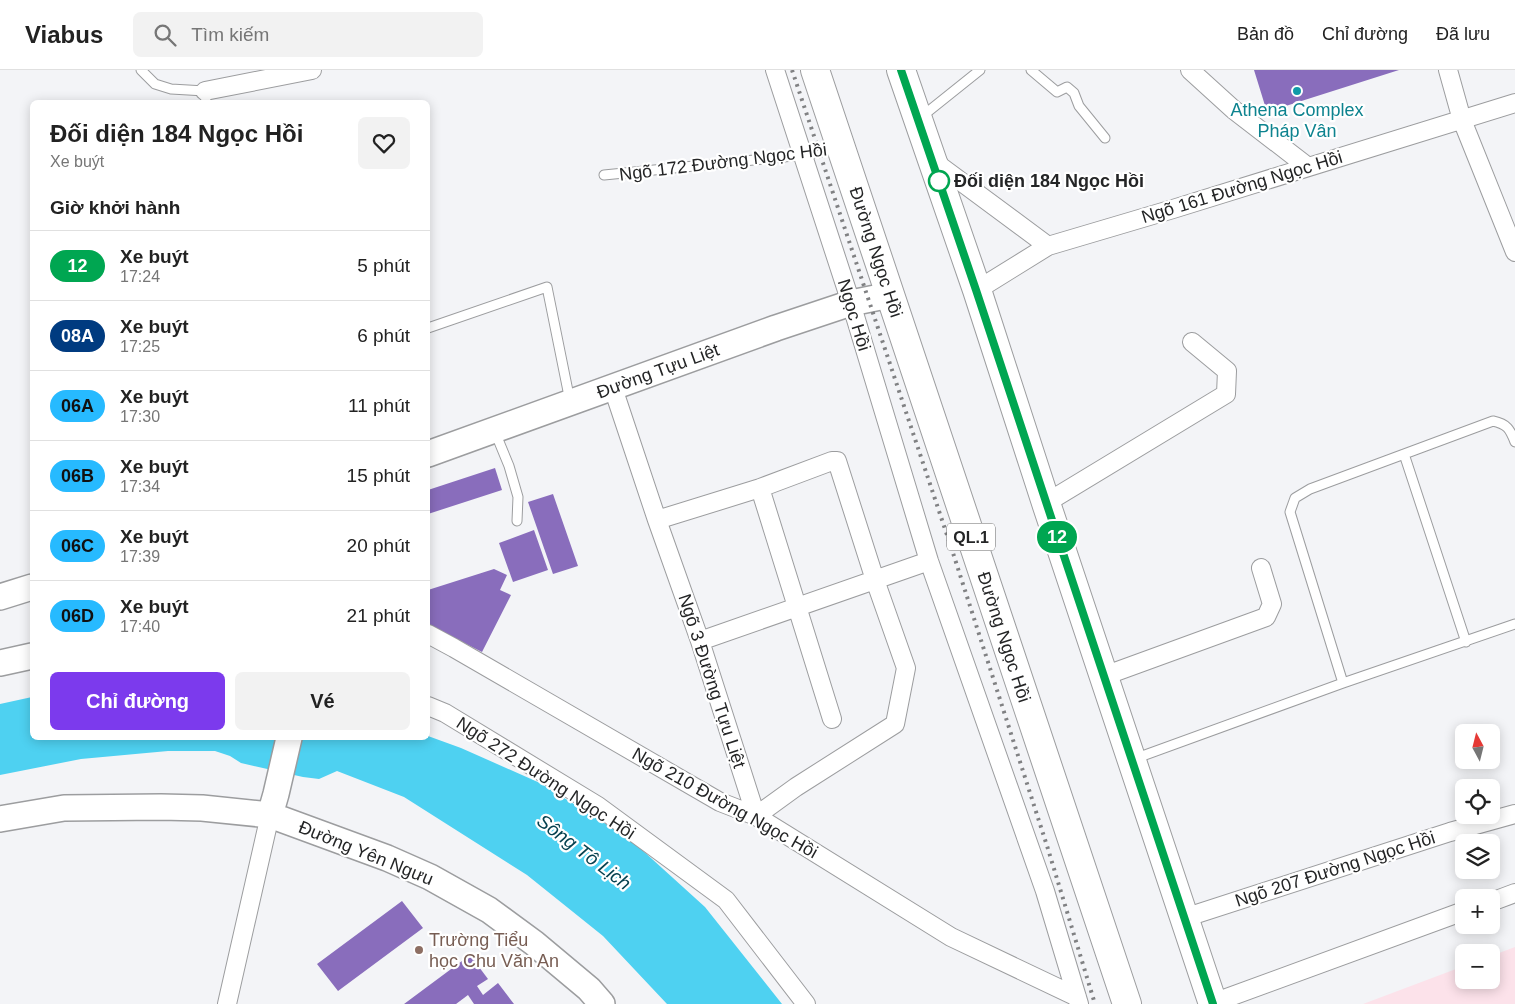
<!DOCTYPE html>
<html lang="vi">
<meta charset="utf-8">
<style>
:root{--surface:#fff;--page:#f2f2f2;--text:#222;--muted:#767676;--line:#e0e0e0;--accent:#7c3aed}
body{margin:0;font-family:Helvetica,sans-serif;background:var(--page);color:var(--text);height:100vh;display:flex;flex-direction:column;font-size:19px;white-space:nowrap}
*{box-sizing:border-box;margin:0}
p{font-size:16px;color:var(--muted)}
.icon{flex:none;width:28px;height:28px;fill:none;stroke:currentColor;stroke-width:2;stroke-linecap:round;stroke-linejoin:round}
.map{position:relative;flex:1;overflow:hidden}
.details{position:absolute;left:30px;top:30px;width:400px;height:640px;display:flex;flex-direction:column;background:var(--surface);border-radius:8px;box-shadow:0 2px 12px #0003}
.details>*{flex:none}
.badge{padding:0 10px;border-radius:16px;font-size:18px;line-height:32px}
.needle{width:32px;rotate:353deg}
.fabs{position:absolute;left:1455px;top:654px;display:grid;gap:10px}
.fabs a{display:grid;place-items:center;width:45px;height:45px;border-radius:8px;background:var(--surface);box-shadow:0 2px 12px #0003;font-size:25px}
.map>.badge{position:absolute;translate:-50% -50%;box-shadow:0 0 0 2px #fff}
h2{padding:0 20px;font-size:19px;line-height:45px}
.round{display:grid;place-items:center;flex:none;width:52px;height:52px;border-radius:8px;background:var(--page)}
.summary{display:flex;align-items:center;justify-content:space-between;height:85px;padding:0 20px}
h1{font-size:24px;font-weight:800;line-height:38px}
.primary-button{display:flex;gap:10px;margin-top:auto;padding:10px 20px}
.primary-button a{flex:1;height:58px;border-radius:8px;background:var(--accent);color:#fff;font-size:20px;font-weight:800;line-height:58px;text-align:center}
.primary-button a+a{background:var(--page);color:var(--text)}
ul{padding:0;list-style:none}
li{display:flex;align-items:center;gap:15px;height:70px;padding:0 20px;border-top:1px solid var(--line)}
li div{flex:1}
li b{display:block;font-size:19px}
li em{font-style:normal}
li .badge{min-width:55px;font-weight:700;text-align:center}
header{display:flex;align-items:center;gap:30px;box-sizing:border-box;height:70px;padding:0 25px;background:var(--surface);border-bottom:1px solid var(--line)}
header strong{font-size:24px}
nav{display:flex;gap:28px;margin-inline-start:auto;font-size:18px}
.search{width:350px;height:45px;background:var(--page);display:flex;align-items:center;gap:12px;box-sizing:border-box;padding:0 18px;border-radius:8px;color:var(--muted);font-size:19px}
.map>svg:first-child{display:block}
</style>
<header>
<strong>Viabus</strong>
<div class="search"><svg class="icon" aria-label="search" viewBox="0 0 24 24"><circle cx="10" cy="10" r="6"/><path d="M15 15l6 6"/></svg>Tìm kiếm</div>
<nav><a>Bản đồ</a><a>Chỉ đường</a><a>Đã lưu</a></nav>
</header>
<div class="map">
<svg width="1515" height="934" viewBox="0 0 1515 934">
<rect width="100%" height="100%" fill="#f3f4f7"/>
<path fill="#fce2ea" d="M1515,877V934H1363L1464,896V910H1491V886Z"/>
<path fill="#4ed1f1" d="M32,627V668H428V666L461,678L540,713L630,769L705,837L782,934H667L603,866L527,805L404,727L337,701L319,709L303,707L241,693L230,686L215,681H168L81,689L0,705V634Z"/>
<path fill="#896dbc" d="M1254,0H1399L1267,42Z
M495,398L502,420L428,444V420Z
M553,424L578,496L553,504L528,432Z
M534,460L548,500L513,512L499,473Z
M494,499L507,505L500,520L511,525L482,582L428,555V520Z
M402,831L423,858L338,921L317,894Z
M470,885L488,909L477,916L483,925L498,913L514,934H474L468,925L456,934H404Z"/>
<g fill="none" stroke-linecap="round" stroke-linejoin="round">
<g stroke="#9c9d9f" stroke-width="11">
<path id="lane" d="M141,0L155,14L171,19L205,21L206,32
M1031,0L1057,22L1067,17L1074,23L1079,36L1105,68
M920,48L980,0
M604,105L803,85L838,78
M428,258L547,217L570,331
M495,362L509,396L518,427L517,451
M1404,384L1466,572
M1343,613L1290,442L1295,428L1310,419L1493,351C1507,354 1510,359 1515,372
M1134,689L1343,613L1515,554"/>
</g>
<g stroke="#9c9d9f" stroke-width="20">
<path id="street" d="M775,0L851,233L929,491L1045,821L1079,934
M1190,0L1234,40L1308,97
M1448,0L1462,50L1515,182
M205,21L312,0
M936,89L940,96L1048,176
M977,220L1048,176L1173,139L1515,33
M613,318L657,450L700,571L756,746L796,717L895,654L906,598L875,510L837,391H832L760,418L657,450
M760,418L832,649
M1046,433L1226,324L1227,301L1192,272
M428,564L454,578L720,732L756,746L951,867L1077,927
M700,571L929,491
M1104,606L1266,547L1272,534L1261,498
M428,636L445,643L598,736L726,830L806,934
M1491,832L1515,823
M1184,848L1450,762L1515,744
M1213,933L1464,841
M227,934L270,745"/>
</g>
<g stroke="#9c9d9f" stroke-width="28">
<path id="secondary" d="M428,384L776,258L851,233L890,225
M0,527L32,517
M0,593L32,586
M270,745L276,724L289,668
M0,749L64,738L161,737L202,738L270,745L387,788L430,807L489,840L534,873L589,919L602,934"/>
</g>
<g stroke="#9c9d9f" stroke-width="30">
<path id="highway" d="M815,0L1127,934
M901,0L977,220L1046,433L1213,934"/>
</g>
<use href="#lane" stroke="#fff" stroke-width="9"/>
<use href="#street" stroke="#fff" stroke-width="18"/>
<use href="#secondary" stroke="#fff" stroke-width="25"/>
<use href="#highway" stroke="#fff" stroke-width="28"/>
<path stroke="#808183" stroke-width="4" stroke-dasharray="2.5 5" stroke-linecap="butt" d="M792,0L953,483L1048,779L1095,934"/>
</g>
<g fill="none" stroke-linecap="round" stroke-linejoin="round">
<g stroke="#fff" stroke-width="11">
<path id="line" d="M901,0L976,220L1052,450L1213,934"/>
</g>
<use href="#line" stroke="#00a651" stroke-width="8"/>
</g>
<circle fill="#0f9aa8" stroke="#fff" stroke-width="2" cx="1297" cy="21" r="5"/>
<circle fill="#fff" stroke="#00a651" stroke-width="2.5" cx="939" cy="111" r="10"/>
<circle fill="#8d6e63" stroke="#fff" stroke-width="2" cx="419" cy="880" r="5"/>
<g text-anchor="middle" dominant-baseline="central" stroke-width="4.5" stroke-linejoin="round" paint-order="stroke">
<rect fill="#fff" stroke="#666667" stroke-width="1" x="947" y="453.5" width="48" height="27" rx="4"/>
<g font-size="16" font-weight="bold" fill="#242526">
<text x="971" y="467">QL.1</text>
</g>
<g font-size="18" fill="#0d838f" stroke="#fff">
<text x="1297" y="40">Athena Complex<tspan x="1297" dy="21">Pháp Vân</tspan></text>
</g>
<g font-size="18" fill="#242526" stroke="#fff">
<text transform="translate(723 92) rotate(-7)">Ngõ 172 Đường Ngọc Hồi</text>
<text transform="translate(1242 117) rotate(-17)">Ngõ 161 Đường Ngọc Hồi</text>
<text transform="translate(876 182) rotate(72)">Đường Ngọc Hồi</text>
<text transform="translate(854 245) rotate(73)">Ngọc Hồi</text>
<text transform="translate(658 301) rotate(-20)">Đường Tựu Liệt</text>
<text transform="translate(1004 567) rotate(72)">Đường Ngọc Hồi</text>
<text transform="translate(712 611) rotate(72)">Ngõ 3 Đường Tựu Liệt</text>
<text transform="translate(546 708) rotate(33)">Ngõ 272 Đường Ngọc Hồi</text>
<text transform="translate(725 733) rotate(29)">Ngõ 210 Đường Ngọc Hồi</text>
<text transform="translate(366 783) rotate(22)">Đường Yên Ngưu</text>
<text transform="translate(1335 799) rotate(-18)">Ngõ 207 Đường Ngọc Hồi</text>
</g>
<g font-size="18" font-weight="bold" fill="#242526" stroke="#fff" text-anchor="start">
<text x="954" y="111">Đối diện 184 Ngọc Hồi</text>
</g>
<g font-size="18" fill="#785e54" stroke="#fff" text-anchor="start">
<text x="429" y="870">Trường Tiểu<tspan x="429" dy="21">học Chu Văn An</tspan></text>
</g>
<g font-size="19" font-style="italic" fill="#064250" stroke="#fff">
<text transform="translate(584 782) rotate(37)">Sông Tô Lịch</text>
</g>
</g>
</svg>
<div class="fabs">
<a><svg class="needle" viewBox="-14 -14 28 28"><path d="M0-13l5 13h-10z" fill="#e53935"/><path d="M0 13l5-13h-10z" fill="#767676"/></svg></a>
<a><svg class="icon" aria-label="locate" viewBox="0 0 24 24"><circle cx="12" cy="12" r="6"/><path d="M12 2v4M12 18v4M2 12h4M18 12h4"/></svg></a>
<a><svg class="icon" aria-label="layers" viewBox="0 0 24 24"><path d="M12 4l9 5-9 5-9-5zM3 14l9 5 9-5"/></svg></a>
<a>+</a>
<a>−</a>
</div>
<b class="badge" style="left:1057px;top:467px;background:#00a651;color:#fff">12</b>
<section class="details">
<div class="summary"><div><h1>Đối diện 184 Ngọc Hồi</h1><p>Xe buýt</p></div><a class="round"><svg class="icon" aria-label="heart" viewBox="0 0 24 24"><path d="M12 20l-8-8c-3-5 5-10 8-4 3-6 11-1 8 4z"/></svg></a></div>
<h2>Giờ khởi hành</h2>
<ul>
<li><span class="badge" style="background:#00a651;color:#fff">12</span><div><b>Xe buýt</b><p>17:24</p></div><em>5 phút</em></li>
<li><span class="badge" style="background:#003b80;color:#fff">08A</span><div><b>Xe buýt</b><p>17:25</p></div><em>6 phút</em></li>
<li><span class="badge" style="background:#27baff;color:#111">06A</span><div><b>Xe buýt</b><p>17:30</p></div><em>11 phút</em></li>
<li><span class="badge" style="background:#27baff;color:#111">06B</span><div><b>Xe buýt</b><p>17:34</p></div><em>15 phút</em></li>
<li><span class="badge" style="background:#27baff;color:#111">06C</span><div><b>Xe buýt</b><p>17:39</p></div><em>20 phút</em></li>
<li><span class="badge" style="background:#27baff;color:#111">06D</span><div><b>Xe buýt</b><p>17:40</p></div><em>21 phút</em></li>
</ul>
<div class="primary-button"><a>Chỉ đường</a><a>Vé</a></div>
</section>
</div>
